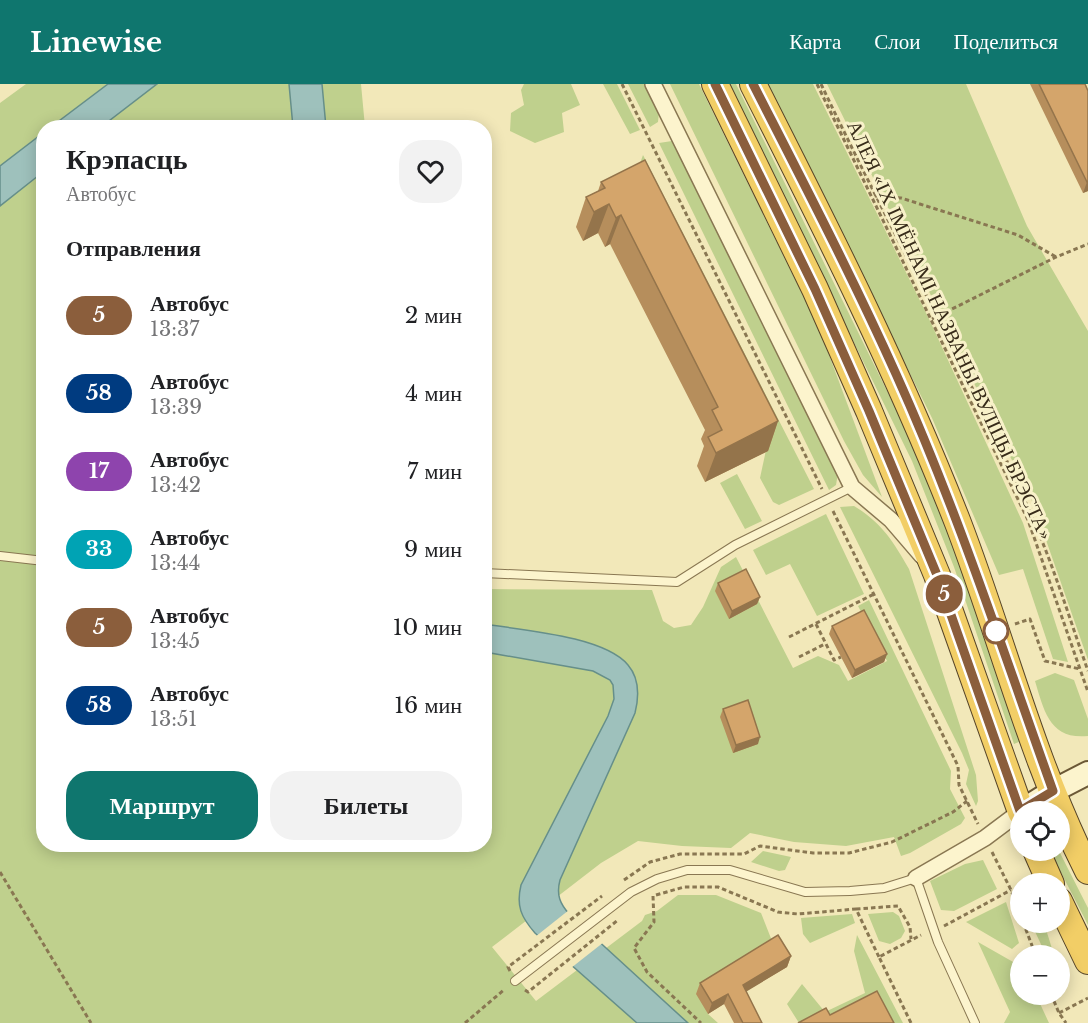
<!DOCTYPE html>
<html lang="ru">
<meta charset="utf-8">
<style>
:root{--surface:#fff;--page:#f2f2f2;--text:#202124;--muted:#757577;--accent:#0f766e}
body{margin:0;font-family:"Libre Baskerville",serif;background:var(--page);color:var(--text);height:100vh;display:flex;flex-direction:column;font-size:22px;white-space:nowrap}
*{box-sizing:border-box;margin:0}
p{font-size:20px;color:var(--muted)}
.icon{flex:none;width:33px;height:33px;fill:none;stroke:currentColor;stroke-width:2;stroke-linecap:round;stroke-linejoin:round}
.map{position:relative;flex:1;overflow:hidden}
.drawer{position:absolute;left:36px;top:36px;width:456px;height:732px;display:flex;flex-direction:column;background:var(--surface);border-radius:24px;box-shadow:0 3px 15px #0003}
.drawer>*{flex:none}
.badge{padding:0 12px;border-radius:20px;font-size:21px;line-height:39px}
.controls{position:absolute;left:1010px;top:717px;display:grid;gap:12px}
.controls a{display:grid;place-items:center;width:60px;height:60px;border-radius:50%;background:var(--surface);box-shadow:0 3px 15px #0003;font-size:30px}
.map>.badge{position:absolute;translate:-50% -50%;box-shadow:0 0 0 3px #fff}
h2{padding:0 30px;font-size:22px;line-height:54px}
.round{display:grid;place-items:center;flex:none;width:63px;height:63px;border-radius:24px;background:var(--page)}
.overview{display:flex;align-items:center;justify-content:space-between;height:102px;padding:0 30px}
h1{font-size:28px;font-weight:800;line-height:45px}
.primary-button{display:flex;gap:12px;margin-top:auto;padding:12px 30px}
.primary-button a{flex:1;height:69px;border-radius:24px;background:var(--accent);color:#fff;font-size:24px;font-weight:800;line-height:69px;text-align:center}
.primary-button a+a{background:var(--page);color:var(--text)}
ul{padding:0;list-style:none}
li{display:flex;align-items:center;gap:18px;height:78px;padding:0 30px}
li div{flex:1}
li b{display:block;font-size:22px}
li em{font-style:normal}
li .badge{min-width:66px;font-weight:700;text-align:center}
header{display:flex;align-items:center;gap:36px;box-sizing:border-box;height:84px;padding:0 30px;background:var(--accent);color:#fff}
header strong{font-size:28px}
nav{display:flex;gap:33px;margin-inline-start:auto;font-size:21px}
.map>svg:first-child{display:block}
</style>
<header>
<strong>Linewise</strong>
<nav><a>Карта</a><a>Слои</a><a>Поделиться</a></nav>
</header>
<div class="map">
<svg width="1088" height="939" viewBox="0 0 1088 939">
<rect width="100%" height="100%" fill="#f2e8b9"/>
<path fill="#bfd08d" d="M26,0H361L365,43L44,44V760H484L485,505L652,506L663,537L674,544L691,541L703,523L721,483L736,473L793,584L818,572L839,581L848,597L887,577L858,522L869,516L951,687L950,705L965,734L961,740L910,769L901,772L894,753L846,762L794,758L750,749L731,764L682,762L638,757L601,779L492,863L536,917L642,837L645,831L657,827L678,811H716L761,829L774,862L708,930L718,939H0V19Z
M524,0H571L580,21L562,29L564,48L535,59L510,47L511,29L524,21L521,6Z
M603,0H617L640,46L630,50Z
M628,0H644L659,28L658,38L650,43Z
M670,0H699L819,244L882,413L863,391L844,357Z
M727,0H736L920,374L966,495L1021,657L1014,660L954,483L912,377Z
M766,0H813L930,237L1023,439L1068,578L1053,575L1023,485L999,491L932,334Z
M827,0H966L1027,142L1088,247V576L1033,419Z
M672,57L838,389L836,401L829,406L659,59Z
M643,71L814,405L779,421L773,418L760,394L766,366L633,99Z
M737,390L762,437L745,445L720,399Z
M854,422C882,439 893,457 909,485L976,691L978,717L976,722L966,700L969,686L962,669L840,423Z
M826,430L864,510L817,532L790,480L766,491L753,466Z
M1055,589L1074,596L1088,635V652C1050,656 1044,627 1035,597Z
M763,767L791,773L785,786L779,787L751,778Z
M1059,767L1088,824V841L1052,771Z
M983,776L997,805L954,827L941,826L930,797L965,780Z
M1006,818L1019,859L1012,865L966,838Z
M893,828L899,832L905,847L901,854L890,860L879,857L868,830Z
M852,830L855,839L810,859L803,850L801,834Z
M1031,839H1044L1054,871H1046Z
M857,851L903,939H799L787,920L802,900L825,928L865,909L854,867Z
M978,858L1020,882V910L1036,911L1049,939H1004L1010,928Z"/>
<path fill="#9ec1bc" stroke="#668f8a" stroke-width="1.5" d="M108,0H157L101,43H51Z
M289,0H322L326,43H293Z
M43,49V88L0,122V82Z
M484,540C521,546 604,552 628,581C640,595 639,613 635,629L560,796C556,811 560,820 570,831L688,939H637L535,849C521,833 516,822 521,801L608,632L614,615L613,601L610,596L593,587L485,568Z"/>
<path fill="#f2e8b9" d="M569,826L604,858L571,884L535,853Z"/>
<g fill="none" stroke-linecap="round" stroke-linejoin="round">
<g stroke="#897752" stroke-width="10">
<path id="service" d="M0,472L44,477
M484,489L677,498L735,461L852,403
M515,897L631,808L657,795L687,786H730L805,808L850,807L884,804L916,794L938,858L975,939"/>
</g>
<g stroke="#897752" stroke-width="18">
<path id="minor" d="M653,0L852,403L891,436L922,472
M916,794L985,754L1021,727"/>
</g>
<g stroke="#6b5836" stroke-width="26">
<path id="secondary" d="M1021,727L1053,707L1088,689"/>
</g>
<g stroke="#564428" stroke-width="28">
<path id="trunk" d="M715,0L815,205L869,327L937,491L1021,728
M753,0C826,144 899,288 958,439C1002,554 1032,676 1088,787
M1036,766L1051,800
M1059,817L1088,877"/>
</g>
<path stroke="#897752" stroke-width="3" stroke-dasharray="4.5 3" stroke-linecap="butt" d="M622,0L822,405
M817,0L1028,436L1088,608
M821,0C890,145 968,286 1032,433C1054,483 1070,536 1088,587
M875,112L901,114L1018,151L1056,173
M932,235L1056,173L1088,160
M833,427L958,682L959,701L978,740
M816,540L834,576L841,573
M1015,540L1030,535L1045,577L1080,585
M789,553L874,510
M799,573L825,560
M992,768L1011,806L1020,829
M0,788L91,939
M624,796L650,778L680,770H744L760,762L813,769H849L892,758L953,728L967,717
M656,811L684,803H718L778,828L798,830L856,825L879,873
M653,812L654,838L634,864L647,888L701,939
M856,825L898,822L910,843L911,855
M1023,838L1036,872
M944,842L1011,806
M510,887L508,883L602,812
M525,906L528,908L618,836
M1051,910L1059,929L1066,939
M1059,929L1088,914
M465,939L505,905
M911,939L879,873L921,851"/>
<use href="#service" stroke="#fcf4cd" stroke-width="8"/>
<use href="#minor" stroke="#fcf4cd" stroke-width="15"/>
<use href="#secondary" stroke="#fcf4cd" stroke-width="22"/>
<use href="#trunk" stroke="#f2ce66" stroke-width="26"/>
</g>
<path fill="#b68e5c" d="M1030,0H1085L1088,7V107L1083,109Z
M601,98L778,337L768,367L705,398L697,382L704,362L701,355L705,346L610,160L605,163L598,149L583,157L576,143L586,113L598,107Z
M718,499L760,513L757,520L729,535L715,507Z
M832,542L887,570L884,578L852,594L829,550Z
M723,625L758,660L733,669L720,633Z
M791,872L787,883L746,907L762,939H734L724,920L708,930L696,910L700,899Z"/>
<path fill="#94744b" d="M1088,97V107L1083,109L1087,98Z
M609,120L598,149L583,157L594,128Z
M621,131L610,160L605,163L616,134Z
M778,337L768,367L705,398L716,369Z
M760,513L757,520L729,535L732,527Z
M887,570L884,578L852,594L855,586Z
M760,653L758,660L733,669L736,661Z
M791,872L787,883L739,912L743,901Z
M728,910L724,920L708,930L712,919Z"/>
<path fill="#d4a56b" stroke="#94744b" stroke-width="1.5" d="M1039,0H1085L1088,7V97L1087,98Z
M645,76L778,337L716,369L708,353L722,346L712,326L718,323L621,131L616,134L609,120L594,128L586,113L605,104L601,98Z
M746,485L760,513L732,527L718,499Z
M864,526L887,570L855,586L832,542Z
M748,616L760,653L736,661L723,625Z
M778,851L791,872L743,901L762,939H743L728,910L712,919L700,899Z
M877,907L894,939H798L826,924L830,931Z"/>
<g fill="none" stroke-linecap="round" stroke-linejoin="round">
<g stroke="#fff" stroke-width="14">
<path id="line" d="M715,0L815,205L869,327L937,491L1020,727L1053,707C1003,567 957,425 896,290C852,192 802,96 753,0"/>
</g>
<use href="#line" stroke="#8b5e3c" stroke-width="9"/>
</g>
<circle fill="#fff" stroke="#8b5e3c" stroke-width="3" cx="996" cy="547" r="12"/>
<g text-anchor="middle" dominant-baseline="central" stroke-width="6" stroke-linejoin="round" paint-order="stroke">
<g font-size="20" fill="#372b19" stroke="#f8f1c9">
<text transform="translate(950 246) rotate(65)">АЛЕЯ «ІХ ІМЁНАМІ НАЗВАНЫ ВУЛІЦЫ БРЭСТА»</text>
</g>
</g>
</svg>
<div class="controls">
<a><svg class="icon" aria-label="locate" viewBox="0 0 24 24"><circle cx="12" cy="12" r="6"/><path d="M12 2v4M12 18v4M2 12h4M18 12h4"/></svg></a>
<a>+</a>
<a>−</a>
</div>
<b class="badge" style="left:944px;top:510px;background:#8b5e3c;color:#fff">5</b>
<section class="drawer">
<div class="overview"><div><h1>Крэпасць</h1><p>Автобус</p></div><a class="round"><svg class="icon" aria-label="heart" viewBox="0 0 24 24"><path d="M12 20l-8-8c-3-5 5-10 8-4 3-6 11-1 8 4z"/></svg></a></div>
<h2>Отправления</h2>
<ul>
<li><span class="badge" style="background:#8b5e3c;color:#fff">5</span><div><b>Автобус</b><p>13:37</p></div><em>2 мин</em></li>
<li><span class="badge" style="background:#003b80;color:#fff">58</span><div><b>Автобус</b><p>13:39</p></div><em>4 мин</em></li>
<li><span class="badge" style="background:#8e44ad;color:#fff">17</span><div><b>Автобус</b><p>13:42</p></div><em>7 мин</em></li>
<li><span class="badge" style="background:#00a3b4;color:#fff">33</span><div><b>Автобус</b><p>13:44</p></div><em>9 мин</em></li>
<li><span class="badge" style="background:#8b5e3c;color:#fff">5</span><div><b>Автобус</b><p>13:45</p></div><em>10 мин</em></li>
<li><span class="badge" style="background:#003b80;color:#fff">58</span><div><b>Автобус</b><p>13:51</p></div><em>16 мин</em></li>
</ul>
<div class="primary-button"><a>Маршрут</a><a>Билеты</a></div>
</section>
</div>
